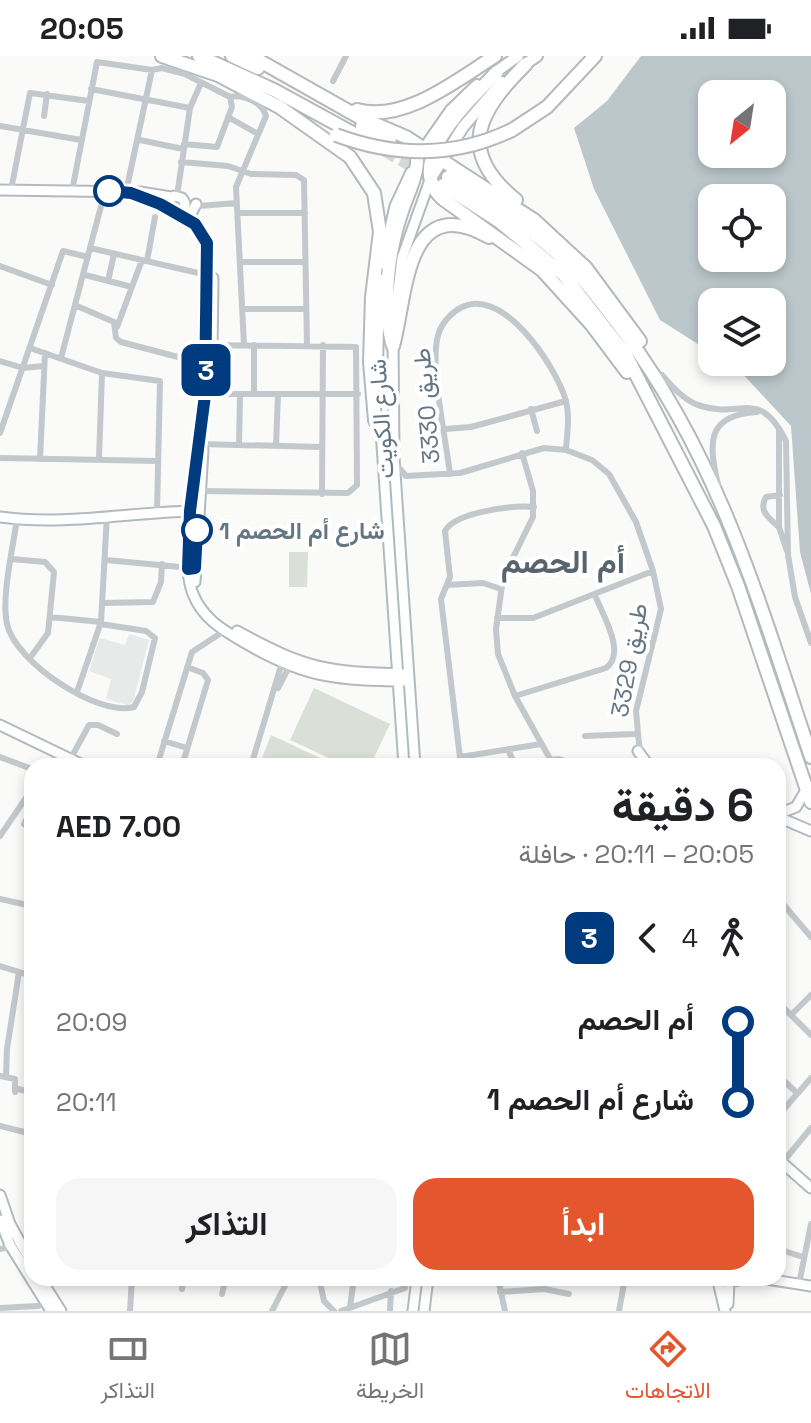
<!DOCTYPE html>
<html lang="ar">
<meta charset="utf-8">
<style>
:root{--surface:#fff;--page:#f6f6f6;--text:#202124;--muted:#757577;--line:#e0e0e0;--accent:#e4572e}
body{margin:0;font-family:"Space Grotesk",Vazirmatn,sans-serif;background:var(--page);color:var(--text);direction:rtl;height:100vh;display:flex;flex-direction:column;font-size:30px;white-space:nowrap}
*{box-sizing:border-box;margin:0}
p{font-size:26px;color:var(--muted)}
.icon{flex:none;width:44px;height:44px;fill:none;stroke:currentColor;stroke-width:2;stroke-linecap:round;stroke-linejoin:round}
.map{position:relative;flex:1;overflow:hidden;direction:ltr}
.sheet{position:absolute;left:24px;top:702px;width:762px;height:528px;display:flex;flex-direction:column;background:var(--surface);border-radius:24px;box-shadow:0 4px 12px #0003;direction:rtl}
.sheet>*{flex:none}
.badge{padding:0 16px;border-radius:12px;font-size:28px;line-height:52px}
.needle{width:52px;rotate:210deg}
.fabs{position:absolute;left:698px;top:24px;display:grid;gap:16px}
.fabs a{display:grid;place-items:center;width:88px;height:88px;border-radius:16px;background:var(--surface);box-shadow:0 4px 12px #0003;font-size:40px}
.map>.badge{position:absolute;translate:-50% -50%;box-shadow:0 0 0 4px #fff}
.legs{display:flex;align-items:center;gap:12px;height:88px;padding:0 32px;font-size:26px}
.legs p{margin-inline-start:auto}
.head{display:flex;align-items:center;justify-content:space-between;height:136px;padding:0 32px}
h1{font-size:44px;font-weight:700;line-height:60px}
.cta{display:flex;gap:16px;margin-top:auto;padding:16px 32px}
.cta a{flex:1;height:92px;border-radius:24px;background:var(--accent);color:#fff;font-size:32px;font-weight:700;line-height:92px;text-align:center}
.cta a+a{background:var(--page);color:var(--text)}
ul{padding:0 32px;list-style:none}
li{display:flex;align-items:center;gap:28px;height:80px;font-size:30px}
li i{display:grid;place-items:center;width:12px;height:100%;margin:0 10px;background:currentColor}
li i::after{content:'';width:20px;height:20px;margin:-10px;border:6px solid;border-radius:50%;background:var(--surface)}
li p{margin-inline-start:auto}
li:first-child i{background:linear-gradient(#0000 50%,currentColor 0)}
li:last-child i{background:linear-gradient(currentColor 50%,#0000 0)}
.status{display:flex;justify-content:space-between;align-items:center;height:56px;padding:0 40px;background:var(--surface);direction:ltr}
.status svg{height:22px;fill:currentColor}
.dock{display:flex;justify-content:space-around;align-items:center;height:112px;border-top:2px solid var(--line);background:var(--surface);font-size:22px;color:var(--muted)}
.dock a{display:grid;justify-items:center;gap:4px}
.dock .active{color:var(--accent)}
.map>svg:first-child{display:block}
</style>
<div class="status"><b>20:05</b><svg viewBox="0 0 49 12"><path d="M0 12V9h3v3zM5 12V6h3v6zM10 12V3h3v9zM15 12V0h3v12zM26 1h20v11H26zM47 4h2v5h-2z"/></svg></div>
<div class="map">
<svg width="811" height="1255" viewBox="0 0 811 1255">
<rect width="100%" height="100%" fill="#fafaf8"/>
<path fill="#e8e9e9" d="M129,578L149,584L133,646L127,649L106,643L111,623L89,615L100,582L125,589Z"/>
<path fill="#dadfd7" d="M289,496H308L307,531H289Z
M314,632L390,668L370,710H346L290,684Z
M271,679L337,710H259Z"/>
<path fill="#bbc7cb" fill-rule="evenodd" d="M641,0H811V538L800,496L791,370L740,315L726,306H772V246H712V297L660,264L594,133L574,72L607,45ZM712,38H772V98H712ZM712,142H772V202H712Z"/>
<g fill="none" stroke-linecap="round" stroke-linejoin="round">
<path stroke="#d5d9db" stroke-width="12" stroke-dasharray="12 6" stroke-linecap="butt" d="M385,95L438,125"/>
<g stroke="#b3babf" stroke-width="13">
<path id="secondary" d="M0,134L140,136L171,141
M191,158L196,148
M177,159L184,154L185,147L182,142L174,140L168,145V155C185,166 203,167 207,192C209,240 209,291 205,338C200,387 176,495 193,538C203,563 223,574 245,587C307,623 337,624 408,625
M382,208L395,150L411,116
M395,259L402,202L430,124
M393,286L394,402L415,710
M212,299L213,222
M377,324L380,223
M381,374L404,710
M0,461C65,470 130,456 195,455
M195,526L203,394
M237,575C308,614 328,616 407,618
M0,669L85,710
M638,695L649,710
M778,758L796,751L806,734
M778,761L811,775
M778,1103L811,1132
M0,1139L10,1168L32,1208
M0,1164L10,1189L51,1255
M40,1222L61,1255
M760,1222L811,1230
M718,1225L725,1255
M730,1226L746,1222
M728,1248L729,1226
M413,1255L417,1222
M424,1255L428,1222"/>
</g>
<g stroke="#b5babe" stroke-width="14">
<path id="primary" d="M521,11L537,0
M493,18L518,0
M421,97L451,54L477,29
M431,122L463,71L502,26"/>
</g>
<g stroke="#b4b9bd" stroke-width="16">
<path id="highway" d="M162,0L218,19L283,53
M199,0L274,34L371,87
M232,0L258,12
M251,0L359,61L406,81L534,164L586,212L640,285
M497,16C471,43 401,106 443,143L542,214L591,268L627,316
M278,50L350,101L374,137L380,176L372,241L370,306L375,364L382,377
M357,54C404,67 457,24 495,0
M362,70L390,86
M512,74L547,51L595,0
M448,121C485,144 524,168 557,197C583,220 603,249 624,276C721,407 760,549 811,701
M443,129L500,166L563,218L626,299L714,470L738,530L811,746
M516,144C454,94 480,54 526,8
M392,287C382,246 388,196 402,155C410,131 421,115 416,89
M393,290C407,241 404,133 489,181"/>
</g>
<path stroke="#c3c8cc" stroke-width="6" d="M333,25L346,0
M91,33L190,52
M230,41C243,38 262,46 266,60L236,131L244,289
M44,60L47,38
M228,61L258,78
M0,70L81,84
M140,84L183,93
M181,106L228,110L251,118L296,119L304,124L307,289
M11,134L30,37L89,45
M72,135L97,6L152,14L162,12L185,18L230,41L232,51L217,91L184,88
M126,136L152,14
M177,140L190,52L201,27
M186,151L237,147
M240,157H305
M90,192L207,219
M147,205L155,161
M242,206H305
M0,210L52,229
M85,219L132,231
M108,225L114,198
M77,250L114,266L116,282L121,286L212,310
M243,253H306
M117,271L142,204
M254,289V338
M30,292L102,317L160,325L157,456
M61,302L105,135
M0,305L23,312L43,310
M662,319C673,331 684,345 701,350C742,363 759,331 786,385L788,499L795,541L811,587
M226,338H358
M531,353L537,375
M445,373L471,371L566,345
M779,375V471L787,495
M0,377L63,195L88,201
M199,388L322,391
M239,389L240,339
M276,390L278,338
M522,397L533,435V461L503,522L496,573L498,598L515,640L554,710
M0,402L158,405
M40,403L45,297
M99,403L102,317
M396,408L406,420L460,417L544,392L566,394L592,404L609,418L636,466L653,515L661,553L636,655L641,710
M450,418C446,384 431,316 437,284C439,272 447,261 457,254C500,224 556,310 566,345C570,361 567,377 566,394
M718,429C709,388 705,359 757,356
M197,435L348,437L357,429L356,291L210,289
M322,438L323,289
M17,463C13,492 1,541 7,568C15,606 98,661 134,651L142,636L155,582L146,575L101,568
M779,471C769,462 758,455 766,441L780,439
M12,503L45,506L54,516L48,577L30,602
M106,504L191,512
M447,529L483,527L501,533
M103,547L153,546L161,526L162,508
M50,561L101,566
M497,562H533L653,515
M278,632L291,607
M77,636L101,566L107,459
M515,640L606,612C627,597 602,558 595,539
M585,680L635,678
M164,685L187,692
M508,693L515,710
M0,701L32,713
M460,701L541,688
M71,702L89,669H98L117,678
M550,704L559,703L582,710
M52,710L58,696
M157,710L192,596L224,575
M182,710L208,624L203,617L187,611
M251,710L283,603
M461,710L441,543L450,521L445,475C455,456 513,449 534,451
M32,752L24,768L32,775
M0,780L32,733
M778,842L811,881
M0,843L32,850
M0,910L32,920
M778,946L811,979
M791,959L811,939
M778,1019L797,1037
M0,1020L15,1023V1036
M6,1021L7,993L19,916
M15,1032L29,1036
M778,1060L811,1022
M0,1070L32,1078
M782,1107L811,1072
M0,1193L21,1188L32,1181
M778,1193L803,1201
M319,1222L324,1245L334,1255
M498,1222L505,1255
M799,1228L811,1168
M182,1233L183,1222
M500,1236L544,1233L569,1238
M222,1238L226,1222
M350,1251L354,1222
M0,1252L38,1250
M390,1254L391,1235
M130,1255L132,1222
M272,1255L289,1222
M341,1255L405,1232
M619,1255L625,1222"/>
<use href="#secondary" stroke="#fff" stroke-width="9"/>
<use href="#primary" stroke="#fff" stroke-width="10"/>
<use href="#highway" stroke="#fff" stroke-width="12"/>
<g stroke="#b4b9bd" stroke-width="16" stroke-linecap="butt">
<path id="highway-bridge" d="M336,79C395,101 454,102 512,74"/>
</g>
<use href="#highway-bridge" stroke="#fff" stroke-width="12"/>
</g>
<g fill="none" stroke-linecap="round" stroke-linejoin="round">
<g stroke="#fff" stroke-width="18">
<path id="line-1" d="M109,135L131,137L160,148L195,168L207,187L205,339L190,455L188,513L195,512L197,474"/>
</g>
<use href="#line-1" stroke="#003b80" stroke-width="12"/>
</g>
<g fill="#fff" stroke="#003b80" stroke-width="4">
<circle cx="109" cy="135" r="14"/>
<circle cx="197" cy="474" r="14"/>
</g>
<g text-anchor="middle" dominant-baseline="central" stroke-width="8" stroke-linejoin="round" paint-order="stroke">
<g font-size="24" fill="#657683" stroke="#fff">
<text transform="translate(426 350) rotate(-95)">طريق 3330</text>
<text transform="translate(381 363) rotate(-94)">شارع الكويت</text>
<text transform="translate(629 604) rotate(-80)">طريق 3329</text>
</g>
<g font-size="24" font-weight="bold" fill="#657683" stroke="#fff" text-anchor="start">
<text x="219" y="474">شارع أم الحصم 1</text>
</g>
<g font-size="32" font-weight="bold" fill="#57646e" stroke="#fff">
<text x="563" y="506">أم الحصم</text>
</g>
</g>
</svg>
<div class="fabs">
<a><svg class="needle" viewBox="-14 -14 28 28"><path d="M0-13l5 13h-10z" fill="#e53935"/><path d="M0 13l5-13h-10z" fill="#757577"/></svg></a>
<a><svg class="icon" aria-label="locate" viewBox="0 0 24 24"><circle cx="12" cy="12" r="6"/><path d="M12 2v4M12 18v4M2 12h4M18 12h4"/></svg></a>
<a><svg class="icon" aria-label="layers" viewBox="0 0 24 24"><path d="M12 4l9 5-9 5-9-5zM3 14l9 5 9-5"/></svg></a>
</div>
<b class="badge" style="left:206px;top:314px;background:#003b80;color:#fff">3</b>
<section class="sheet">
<div class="head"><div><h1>6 دقيقة</h1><p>20:05 – 20:11 · حافلة</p></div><b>AED 7.00</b></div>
<div class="legs"><svg class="icon" aria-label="walk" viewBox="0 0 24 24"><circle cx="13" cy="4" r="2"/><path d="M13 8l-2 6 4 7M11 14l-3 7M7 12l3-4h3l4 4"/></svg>4<svg class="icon" aria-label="back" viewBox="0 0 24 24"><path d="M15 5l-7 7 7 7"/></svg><b class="badge" style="background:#003b80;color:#fff">3</b></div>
<ul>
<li><i style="color:#003b80"></i><b>أم الحصم</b><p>20:09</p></li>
<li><i style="color:#003b80"></i><b>شارع أم الحصم 1</b><p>20:11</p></li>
</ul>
<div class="cta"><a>ابدأ</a><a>التذاكر</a></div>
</section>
</div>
<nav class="dock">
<a class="active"><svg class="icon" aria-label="directions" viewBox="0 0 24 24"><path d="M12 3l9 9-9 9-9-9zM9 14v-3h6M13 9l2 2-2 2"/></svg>الاتجاهات</a>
<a><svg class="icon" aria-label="map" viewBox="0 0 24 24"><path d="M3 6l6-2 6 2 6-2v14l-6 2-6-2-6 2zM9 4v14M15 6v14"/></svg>الخريطة</a>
<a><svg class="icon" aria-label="tickets" viewBox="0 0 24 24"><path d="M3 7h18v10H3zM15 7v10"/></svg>التذاكر</a>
</nav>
